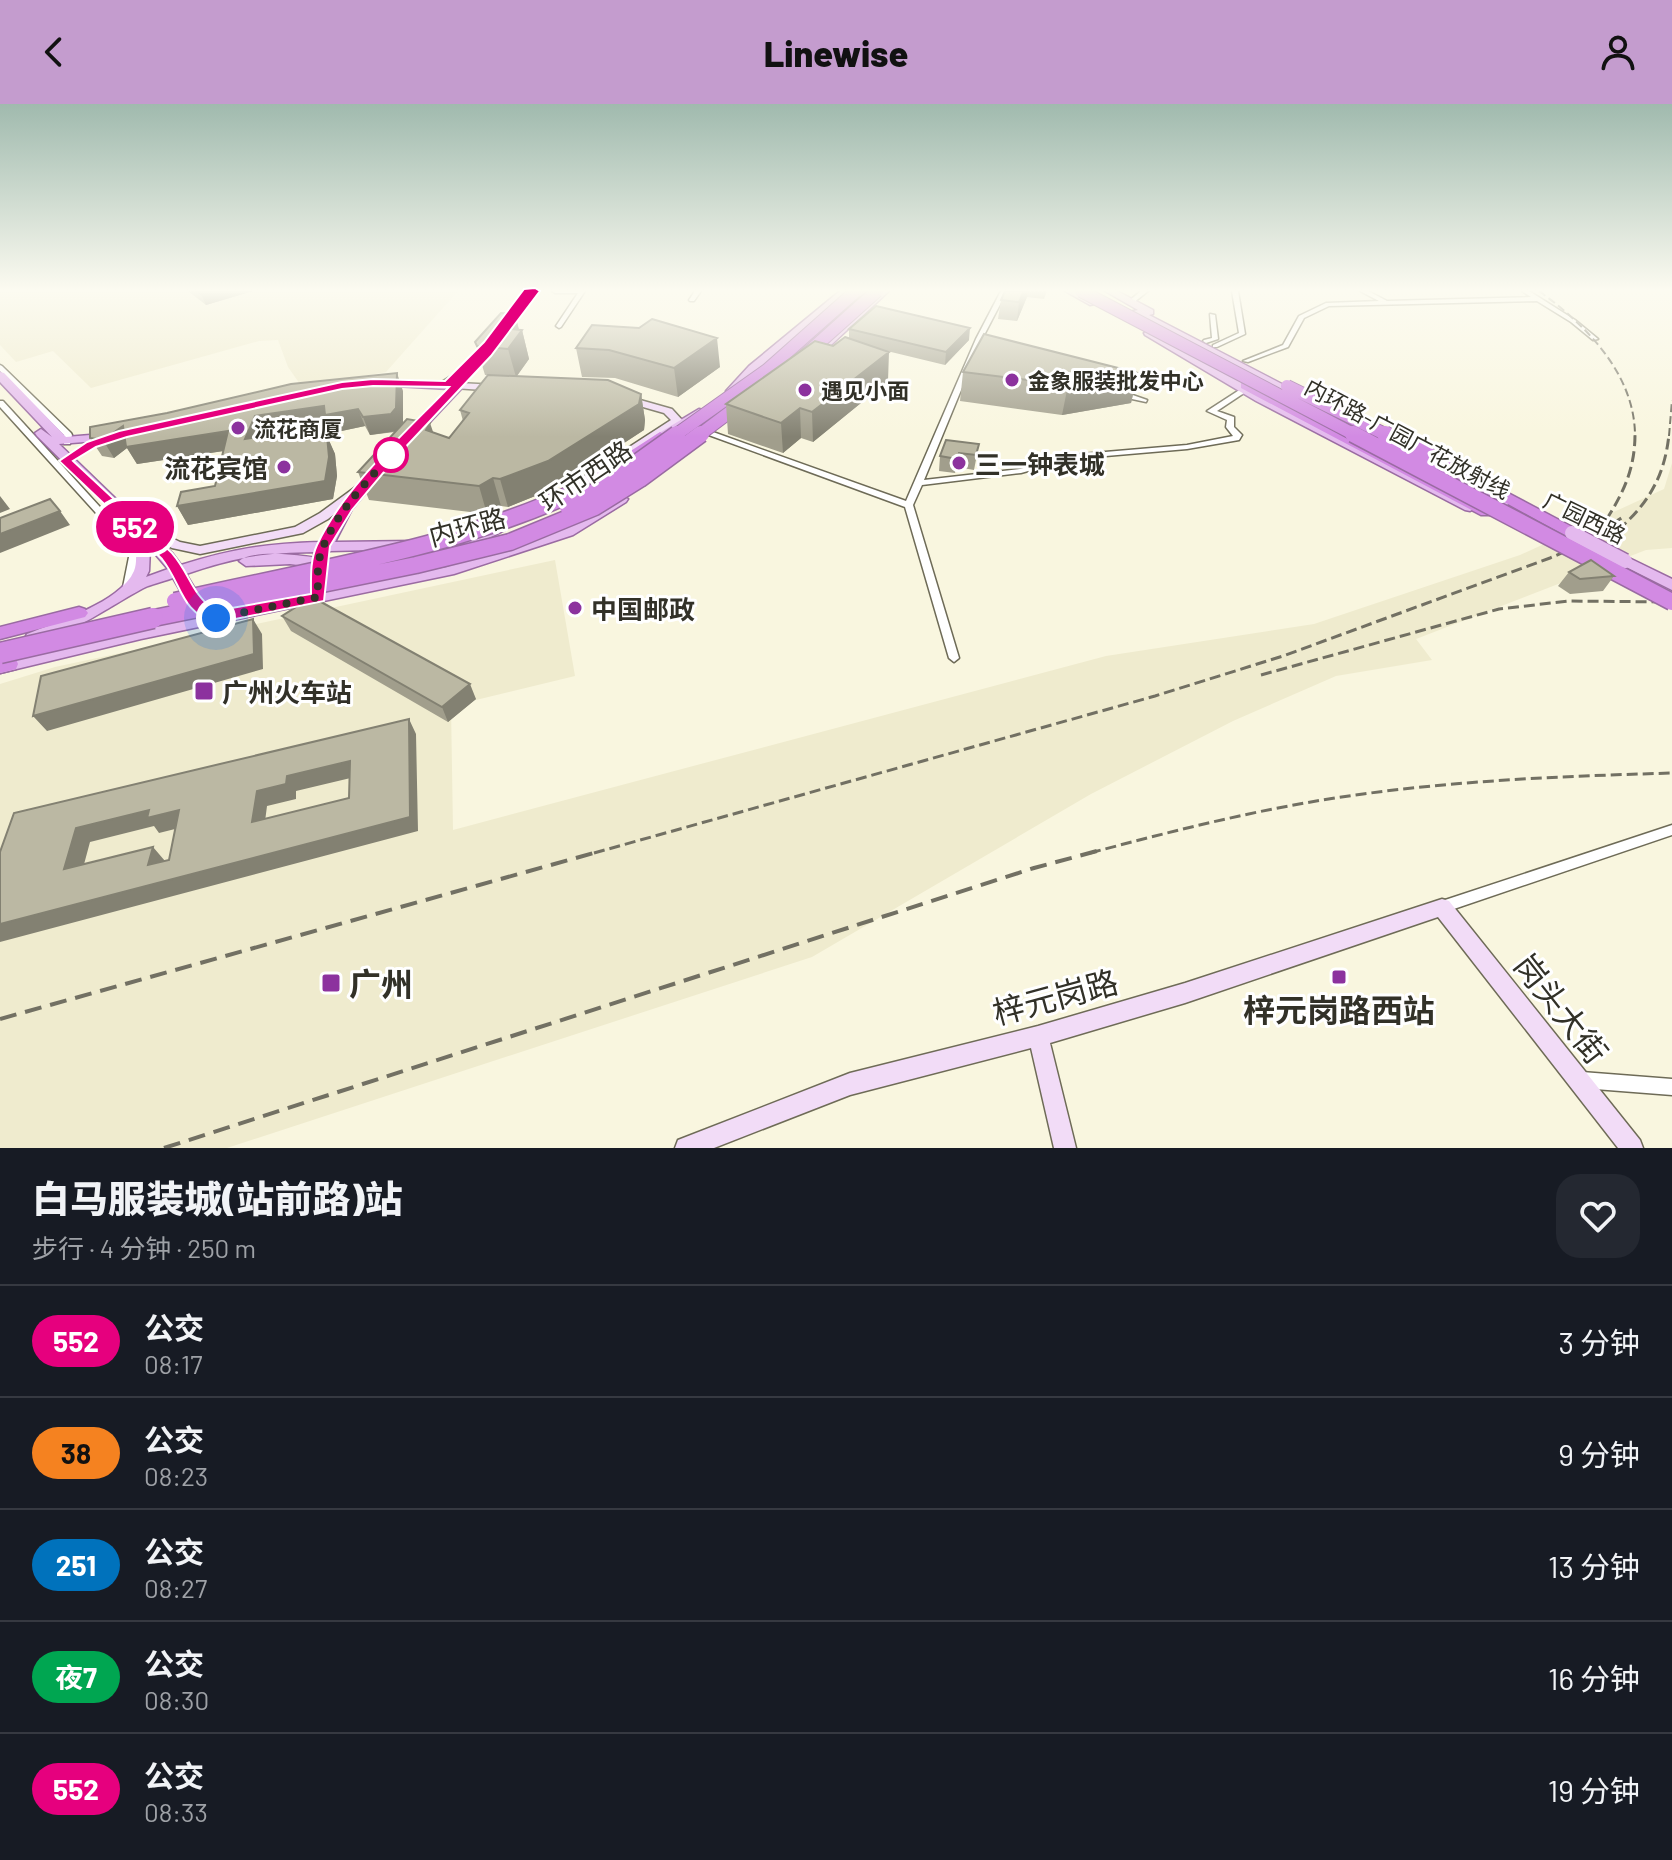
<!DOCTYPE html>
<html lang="zh">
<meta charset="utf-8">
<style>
:root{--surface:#171b24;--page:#242831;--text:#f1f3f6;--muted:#9ea1a6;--line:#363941;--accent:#c49cce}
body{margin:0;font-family:Barlow,"Noto Sans SC",sans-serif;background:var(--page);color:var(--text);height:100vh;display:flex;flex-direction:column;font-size:30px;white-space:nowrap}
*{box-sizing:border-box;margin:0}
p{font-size:26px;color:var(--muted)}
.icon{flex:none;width:44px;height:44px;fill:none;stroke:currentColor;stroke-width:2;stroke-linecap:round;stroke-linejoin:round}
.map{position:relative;height:1044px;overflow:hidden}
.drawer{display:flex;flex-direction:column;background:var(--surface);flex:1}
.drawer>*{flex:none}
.badge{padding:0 16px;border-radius:26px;font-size:28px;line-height:52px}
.you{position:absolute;width:40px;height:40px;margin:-20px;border:6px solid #fff;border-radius:50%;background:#1a73e8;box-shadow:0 0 0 12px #1a73e833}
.map>.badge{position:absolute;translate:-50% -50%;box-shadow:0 0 0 4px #fff}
.round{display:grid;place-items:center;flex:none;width:84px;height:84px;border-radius:24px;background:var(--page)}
.headline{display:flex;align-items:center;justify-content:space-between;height:136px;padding:0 32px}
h1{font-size:38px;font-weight:800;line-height:60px}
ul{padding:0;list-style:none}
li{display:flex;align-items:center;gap:24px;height:112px;padding:0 32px;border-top:2px solid var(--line)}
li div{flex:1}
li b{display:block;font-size:30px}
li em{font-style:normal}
li .badge{min-width:88px;font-weight:700;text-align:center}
header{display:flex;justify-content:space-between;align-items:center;height:104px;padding:0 32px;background:var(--accent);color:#111;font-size:36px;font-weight:800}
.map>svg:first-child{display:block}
</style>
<header><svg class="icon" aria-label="back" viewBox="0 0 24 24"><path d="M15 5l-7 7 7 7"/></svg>Linewise<svg class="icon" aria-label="person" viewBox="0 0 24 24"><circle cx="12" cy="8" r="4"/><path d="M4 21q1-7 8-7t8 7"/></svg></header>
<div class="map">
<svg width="1672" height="1044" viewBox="0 0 1672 1044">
<rect width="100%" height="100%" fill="#f9f6df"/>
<path fill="#efebce" d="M0,187H458L386,268L302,283L288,263L278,236L259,237L91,284L53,247L16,258L0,241Z
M1672,359V444L1646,446L1416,535L1432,556L1336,572L1233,617L1091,690L812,853L227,1044H0V580L55,563L555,456L575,572L451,602L453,726L1106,552L1314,520L1520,451L1664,385Z"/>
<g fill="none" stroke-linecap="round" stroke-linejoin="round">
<g stroke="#6e6b57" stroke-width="3">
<path id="street" d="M552,187H585L561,223L559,224L556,222L578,189H555Z
M695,187H701L694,197H690L689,196Z
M1001,187H1007L982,235L924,376L1020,365L1070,351L1187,341L1233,332L1226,323L1227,316L1207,307L1244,283L1248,285L1247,287L1217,307L1234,313V323L1242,331L1239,336L1187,345L1071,355L1021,369L922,381L913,401L959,554L954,558L949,554L905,403L706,330L710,328H713L906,397L976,235Z
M1141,187H1148L1133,199H1129V197Z
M1232,187H1238L1245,230L1217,243H1213V241L1239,229Z
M1360,187H1368L1387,197L1531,193L1522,187H1529L1575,216L1598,235L1593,236L1571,218L1537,197L1329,202L1304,214L1288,243L1248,258L1243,257L1283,241L1299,212L1326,199L1379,197Z
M1210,210L1215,211L1218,235L1206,239L1203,237L1204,236L1212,234Z
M0,261L2,262L71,329L72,331L70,340H64V331L0,267Z
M1118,288H1124L1147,296L1146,298L1118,292Z
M0,297H3L132,438L139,453L131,485L128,486L123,483L129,453L125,441L0,303Z
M1672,721V731L1442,809L1437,807L1435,803L1437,799L1442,797Z
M1582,968L1672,975V991L1582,984L1577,981L1574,976L1577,971Z"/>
</g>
<g stroke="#6e6b57" stroke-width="3">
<path id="secondary" d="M524,187H532C515,212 473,284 440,283V279C477,259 500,220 524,187Z
M458,279L498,281L503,284L498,287L454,284V280Z
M626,292L672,305L683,317L571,392H563V386L671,316L664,309L622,297V293Z
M361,379L367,383L365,385L328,415L303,429L200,450L172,444L129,421L131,418H139L180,438L200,442L295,423L320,409Z
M1442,795L1449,797L1640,1036L1643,1044H1618L1438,813L1185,899L1050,939L1076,1044H1054L1031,944L850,991L714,1044H675L678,1036L850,969L1038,922L1185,879Z"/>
</g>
<g stroke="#9a6ba2" stroke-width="3">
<path id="primary" d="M840,187H851L757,266L734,291H726V287L749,262Z
M878,187H889L817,254H809V250Z
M1065,187H1077L1099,199L1090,201Z
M1105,187H1117L1153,206V210L1149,211L1305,292L1299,296L1295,294L1133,211V207L1138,206Z
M1149,226L1264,291L1477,403L1470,407L1465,406L1256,297L1145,231L1144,229Z
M0,268L4,269L66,333L114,329V335L110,336L59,340L172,449L181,461C234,444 265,440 320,438L341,401L372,364L377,363L384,367L352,405L335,438L415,437L420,438L422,442L467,434L498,422L505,426L475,441L424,451L419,449L417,445L330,447L322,454L344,458L346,461L339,466L290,460L246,462L239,457C253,445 299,451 317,454L314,450L315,448C263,449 235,453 186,470L206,503L204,507H192L173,474C165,477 156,479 148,482C123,493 53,544 27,538L25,534L27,530C57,518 121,498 134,467C138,458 135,441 136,430L37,332L35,329L41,325L52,333L0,278ZM150,444L168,465L146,473L149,467Z
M380,276L458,279L464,282L413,336L409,337L403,333L405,330L449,285L376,281V277Z
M699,305L703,306V312L664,335H656L654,332Z
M1437,359L1510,395L1512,398L1505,402L1500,401L1432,366V360Z
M621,391L628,395L626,398L573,431L454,470L141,535L0,569V557L141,523L447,463L526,434L563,425Z
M1625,452L1672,475V486L1620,460L1618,457L1620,454Z"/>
</g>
<g stroke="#9a6ba2" stroke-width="3">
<path id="highway" d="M861,187H874L772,274H762V268Z
M1246,277L1493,405L1495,408L1493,411H1481L1241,284V278Z
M740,287L747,291L745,294L686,339H676V333Z
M660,328L667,332L665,335L619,367H609V361Z
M1455,361L1578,426L1580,429L1578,432H1566L1450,368L1448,365Z
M79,503L85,505L88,509L85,513L0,535V523Z
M9,553L16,555L18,560L16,565L0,569V555Z"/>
</g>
<use href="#street" fill="#fff" fill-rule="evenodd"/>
<use href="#secondary" fill="#f2dcf7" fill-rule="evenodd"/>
<use href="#primary" fill="#e4b9ee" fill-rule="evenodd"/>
<use href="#highway" fill="#d28ae3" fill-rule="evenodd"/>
<path stroke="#727063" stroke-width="2" stroke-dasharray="8 4" stroke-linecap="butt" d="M1539,187C1586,221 1635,270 1635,332
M1669,332L1672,296"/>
<path stroke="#727063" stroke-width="3" stroke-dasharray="11 5" stroke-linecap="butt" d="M1606,416C1624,388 1635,364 1635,330
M1618,426C1649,399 1665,371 1669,330
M1261,571L1499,505L1569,497L1672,498
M594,749L1155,592L1283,552L1550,454L1578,442L1623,413
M1090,749C1180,725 1271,702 1363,690C1465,676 1569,672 1672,669"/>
<path stroke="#727063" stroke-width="4" stroke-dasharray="17 9" stroke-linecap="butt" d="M0,915L601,747
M164,1044L1034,764L1097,747"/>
<g stroke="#9a6ba2" stroke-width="17" stroke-linecap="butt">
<path id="primary-bridge" d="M1572,429L1625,457"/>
</g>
<g stroke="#9a6ba2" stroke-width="14" stroke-linecap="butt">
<path id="highway-bridge-far2" d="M1081,187L1357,332
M802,254L877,187
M1287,282L1389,332
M674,332L767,266L856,187
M698,332L746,296"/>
</g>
<g stroke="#9a6ba2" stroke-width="19" stroke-linecap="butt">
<path id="highway-bridge-far1" d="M1353,330L1672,498
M1385,330L1455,365
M568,403L600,385L677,330
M175,497C308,466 454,445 577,387
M144,516L416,461L510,438L595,403L640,375L701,330"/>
</g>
<g stroke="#9a6ba2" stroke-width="23" stroke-linecap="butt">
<path id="highway-bridge" d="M0,549L153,514"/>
</g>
<use href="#primary-bridge" stroke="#e4b9ee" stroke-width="14"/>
<use href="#highway-bridge-far2" stroke="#d28ae3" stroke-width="12"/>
<use href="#highway-bridge-far1" stroke="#d28ae3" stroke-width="16"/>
<use href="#highway-bridge" stroke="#d28ae3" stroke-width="20"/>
</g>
<path fill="#a19e8c" d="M188,187H253L206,201Z
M1005,187H1047L1044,195L1027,193L1017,217L998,215L1001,196Z
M515,210L519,226H522L529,255L517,272L641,290L645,316L644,326L555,384L508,403L501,402L487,410L369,396L358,368L395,328L370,331L365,322L332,329L328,320L263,330L262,332L307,334L327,332L335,350L337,372L333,395L188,421L177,402L215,382L223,347L137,360L127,344L114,354L102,352L90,334L403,287V320L449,334L463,317L460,306L488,271H485L475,238Z
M592,221L720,263L678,293L615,274L582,273L576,244Z
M849,225L969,236L945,261L887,247L888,277L813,338L801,334L783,349L728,330L726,300L833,242L849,234Z
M963,268L1138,269L1131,299L1062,311L960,297Z
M979,340L974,366L957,363L955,369L939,367L940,352Z
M1569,468L1614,472L1603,487L1570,490L1558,482Z
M282,512L476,595L448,618L291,527Z"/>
<path fill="#838172" d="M213,187H253L206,201L201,190Z
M1024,187H1028L1027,193L1017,217L1019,198Z
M515,210L520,230L522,226L529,255L516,273L508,245L501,224Z
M970,224L969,236L945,261L946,248Z
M717,234L720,263L678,293L674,264Z
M889,248L888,277L813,338L812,308Z
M397,269L403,287V322L397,327L370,331L363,313Z
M1138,269L1131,299L1062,311L1068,281Z
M641,290L645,316L644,326L555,384L508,403L500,375Z
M324,302L358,305L365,322L332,329L328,320L263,330L254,353L245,335L255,312Z
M800,304L801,334L783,349L781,319Z
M430,319L439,345L426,326Z
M123,322L228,327L237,345L137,360L127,344L114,354L103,336Z
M327,332L335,350L337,372L333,395L188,421L177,402Z
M493,374L501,402L487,410L479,382Z
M0,392L10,405L0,409Z
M60,407L70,421L0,449V430Z
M253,515L262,530L263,565L47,627L33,612Z
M470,580L476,595L448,618L442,603Z
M409,615L416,630L418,727L0,838V820L410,713Z
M350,657L359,672L296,687V695L267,702L263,733L252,718L257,687L287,672Z
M149,706H179L191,721L159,729L154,722L90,738L79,779L64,765L76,724Z
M153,743L165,757L148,761Z"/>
<path fill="#bbb8a3" stroke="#838172" stroke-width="2" fill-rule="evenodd" d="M196,187H213L201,190Z
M1005,187H1024L1019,198L1001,196Z
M876,202L970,224L946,248L849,225Z
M501,209L515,210L501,224L522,226L508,245L477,242L475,238Z
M652,215L717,234L674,264L609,246L576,244L592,221L639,224Z
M984,230L1138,269L1068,281L963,268Z
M845,233L889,248L812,308L800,304L781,319L726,300L815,237L833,242Z
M397,269L396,304L391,310L363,313L358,305L325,311L324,302L255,312L245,335L304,326L307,334L327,332L329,353L325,377L177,402L181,388L215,382L228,327L126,343L123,322L103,336L90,334V323L167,309L291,280Z
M488,271L608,276L641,290L639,300L548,357L500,375L493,374L479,382L358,368L407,315L430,319L426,326L449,334L469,309L460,306Z
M946,336L979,340L976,351L959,349L957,355L940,352Z
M50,395L60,407L0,430V414Z
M1591,456L1614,472L1580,475L1569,468Z
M312,493L470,580L442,603L282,512Z
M253,515L254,550L33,612L41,572Z
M409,615L410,713L0,820V748L14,709ZM350,657L349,694L252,718L257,687L286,680L287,672ZM149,706L147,714L179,706L169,756L148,761L153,743L64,765L76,724Z"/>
<linearGradient id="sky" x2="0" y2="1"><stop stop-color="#a0baae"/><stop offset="0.56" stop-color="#fcfbf1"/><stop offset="1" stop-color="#fcfbf1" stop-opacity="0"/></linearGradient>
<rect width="1672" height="333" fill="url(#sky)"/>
<path fill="#e6007e" stroke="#fff" stroke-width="2" fill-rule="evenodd" d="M535,184L540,187L491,252L400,349L352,406L330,442L324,497L216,519C180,508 182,480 162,455L59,357L87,338L119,327L342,278L373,275L445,277L484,238L524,185ZM373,282L449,283C405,329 344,383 317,441C310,456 311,473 311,490L215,507C190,488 191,471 172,449L73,357L96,343L127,333L342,285Z"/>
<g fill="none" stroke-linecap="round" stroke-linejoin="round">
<path stroke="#323128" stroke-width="8" stroke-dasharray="0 14.4" d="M216,514L318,493C318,477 316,459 323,443C338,406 369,375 395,347L391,351"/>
</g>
<g fill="#8c329e" stroke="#fff" stroke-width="3">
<circle cx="1012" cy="276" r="8"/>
<circle cx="805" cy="286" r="8"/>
<circle cx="238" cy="324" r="8"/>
<circle cx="959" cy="359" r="8"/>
<circle cx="284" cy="363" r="8"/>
<circle cx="575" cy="504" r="8"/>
<rect x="194" y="577" width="20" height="20" rx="4"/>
<rect x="1331" y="865" width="16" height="16" rx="4"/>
<rect x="321" y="869" width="20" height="20" rx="4"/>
</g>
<circle fill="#fff" stroke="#e6007e" stroke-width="4" cx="391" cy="351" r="16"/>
<g text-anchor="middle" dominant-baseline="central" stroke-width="6" stroke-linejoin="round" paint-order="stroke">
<g font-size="22" font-weight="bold" fill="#323128" stroke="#fff" text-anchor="start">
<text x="1028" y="276">金象服装批发中心</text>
<text x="821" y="286">遇见小面</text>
<text x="254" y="324">流花商厦</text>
</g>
<g font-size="22" fill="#323128" stroke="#fff">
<text transform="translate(1408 334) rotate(28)">内环路-广园广花放射线</text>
<text transform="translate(1585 413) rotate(26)">广园西路</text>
</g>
<g font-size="26" font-weight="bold" fill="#323128" stroke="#fff" text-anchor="start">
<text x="975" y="359">三一钟表城</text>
<text x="268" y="363" text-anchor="end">流花宾馆</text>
<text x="591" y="504">中国邮政</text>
<text x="222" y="587">广州火车站</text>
</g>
<g font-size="26" fill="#323128" stroke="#fff">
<text transform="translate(585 371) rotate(-34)">环市西路</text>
<text transform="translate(467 422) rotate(-15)">内环路</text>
</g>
<g font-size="32" font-weight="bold" fill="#323128" stroke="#fff" text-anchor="start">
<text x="349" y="879">广州</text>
<text x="1339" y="905" text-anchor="middle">梓元岗路西站</text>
</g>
<g font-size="32" fill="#323128" stroke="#fff">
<text transform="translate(1055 892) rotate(-15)">梓元岗路</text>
<text transform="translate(1562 904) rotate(52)">岗头大街</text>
</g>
</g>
</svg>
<div class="you" style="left:216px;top:514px"></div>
<b class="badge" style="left:135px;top:423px;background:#e6007e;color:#fff">552</b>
</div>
<section class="drawer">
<div class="headline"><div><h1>白马服装城(站前路)站</h1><p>步行 · 4 分钟 · 250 m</p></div><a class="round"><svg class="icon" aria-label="heart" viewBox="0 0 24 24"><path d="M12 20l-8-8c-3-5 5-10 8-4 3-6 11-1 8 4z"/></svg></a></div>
<ul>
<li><span class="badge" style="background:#e6007e;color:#fff">552</span><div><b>公交</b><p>08:17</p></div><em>3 分钟</em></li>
<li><span class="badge" style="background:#f58220;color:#111">38</span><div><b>公交</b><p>08:23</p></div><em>9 分钟</em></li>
<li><span class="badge" style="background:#0072bc;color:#fff">251</span><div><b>公交</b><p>08:27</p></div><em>13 分钟</em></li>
<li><span class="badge" style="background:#00a651;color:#fff">夜7</span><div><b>公交</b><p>08:30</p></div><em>16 分钟</em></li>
<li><span class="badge" style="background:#e6007e;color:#fff">552</span><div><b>公交</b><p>08:33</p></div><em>19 分钟</em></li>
</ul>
</section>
